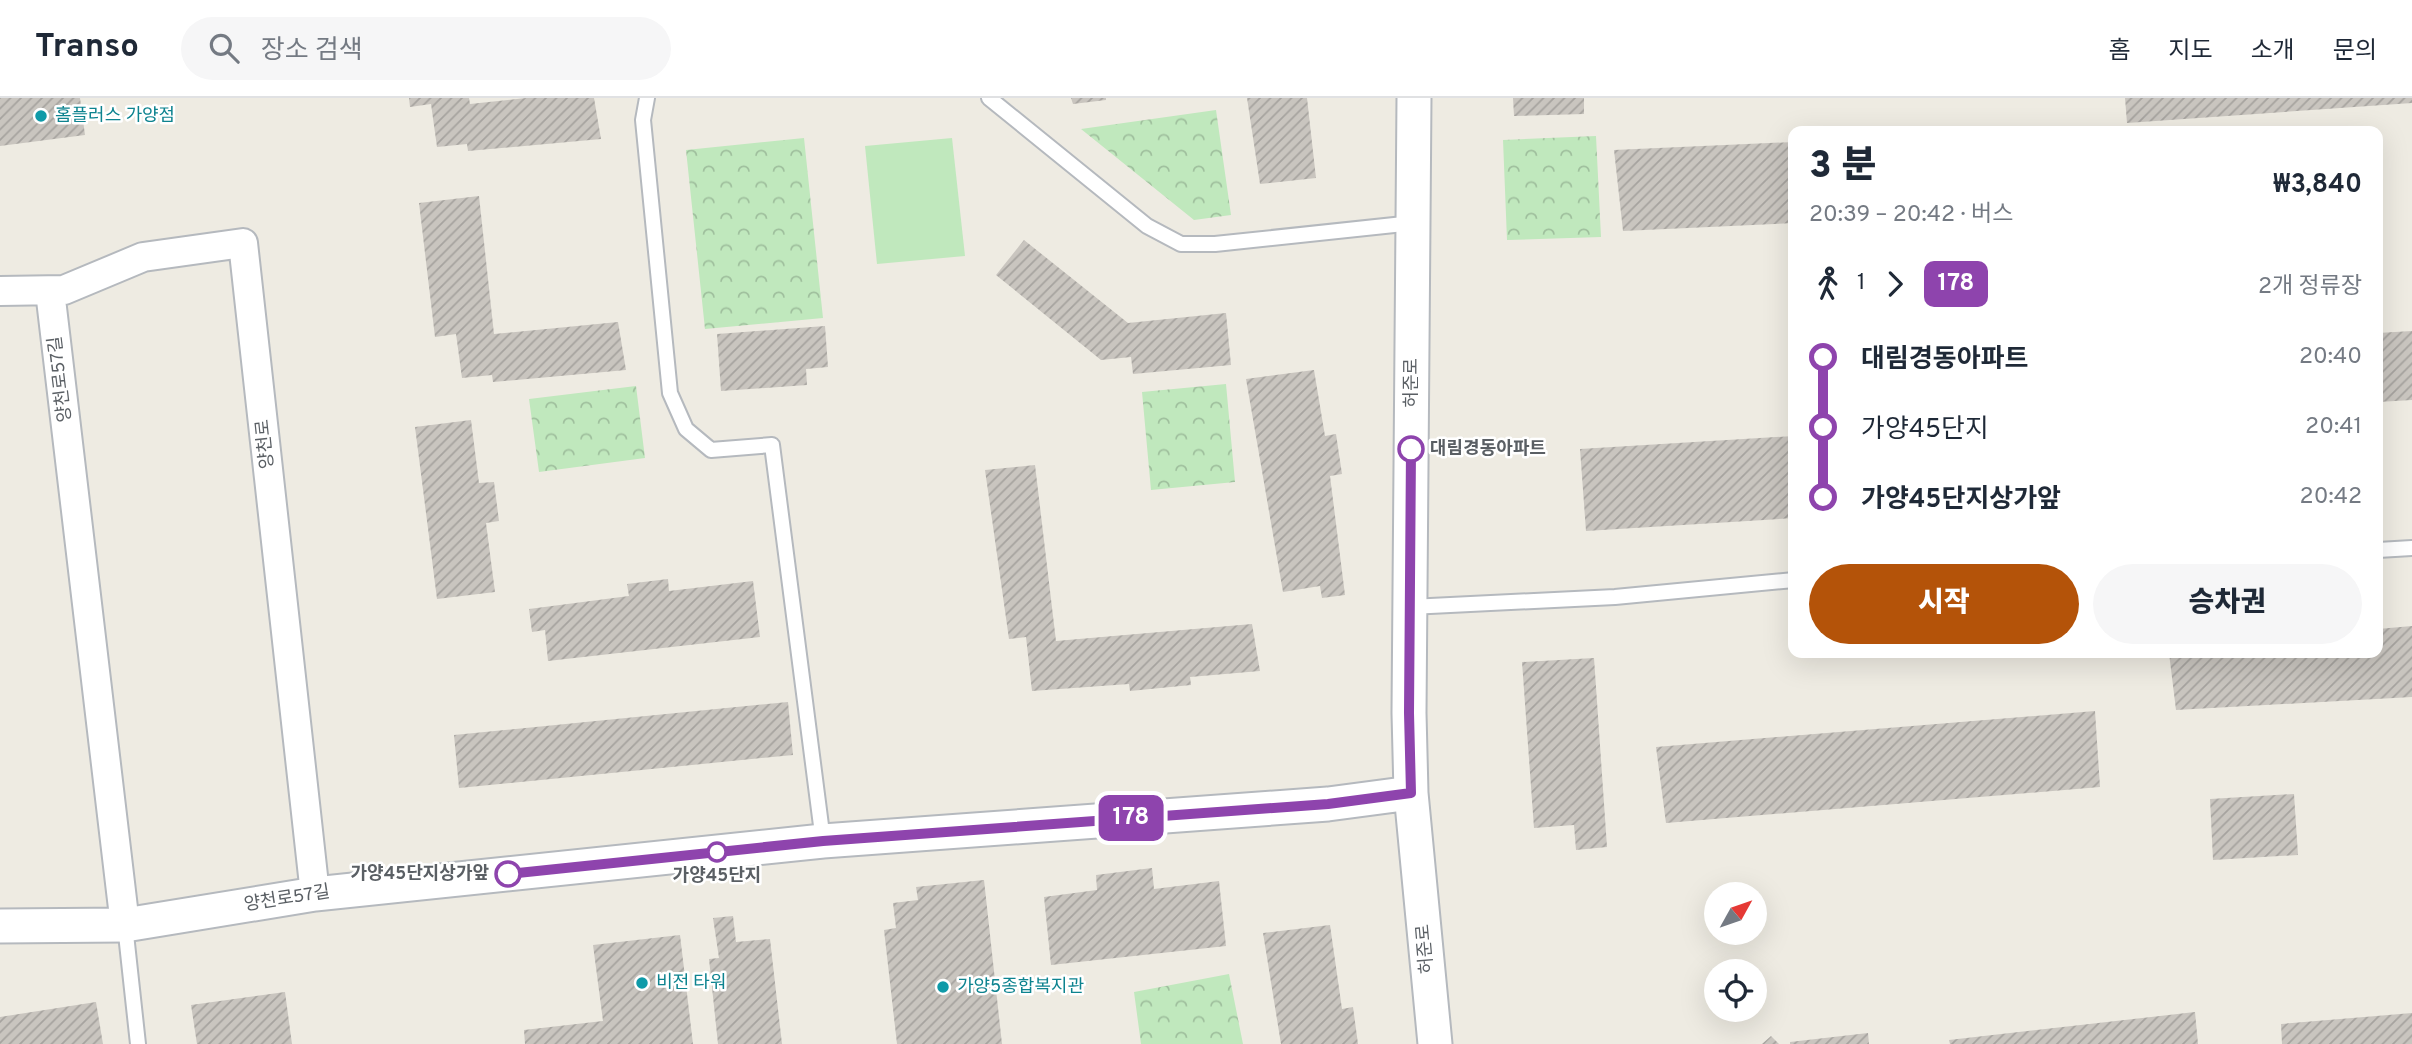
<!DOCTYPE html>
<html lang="ko">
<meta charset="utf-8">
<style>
:root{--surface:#fff;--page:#f6f6f7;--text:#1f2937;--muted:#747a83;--line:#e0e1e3;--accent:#b45309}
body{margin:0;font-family:Overpass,"Noto Sans KR",sans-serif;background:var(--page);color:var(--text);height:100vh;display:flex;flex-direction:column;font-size:26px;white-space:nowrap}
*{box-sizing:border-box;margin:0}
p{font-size:23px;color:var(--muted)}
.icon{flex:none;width:38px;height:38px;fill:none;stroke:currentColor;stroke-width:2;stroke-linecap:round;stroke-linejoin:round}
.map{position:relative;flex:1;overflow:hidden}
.details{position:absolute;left:1788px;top:28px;width:595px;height:532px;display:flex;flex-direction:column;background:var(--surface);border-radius:14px;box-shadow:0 7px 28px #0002}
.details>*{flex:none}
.badge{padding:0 14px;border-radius:10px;font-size:24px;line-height:46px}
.needle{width:46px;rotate:50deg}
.controls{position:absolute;left:1704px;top:784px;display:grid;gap:14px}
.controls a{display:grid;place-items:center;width:63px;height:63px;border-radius:50%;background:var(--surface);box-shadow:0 7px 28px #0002;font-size:35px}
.map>.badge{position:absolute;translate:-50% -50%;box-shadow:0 0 0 4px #fff}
.legs{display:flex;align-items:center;gap:10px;height:77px;padding:0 21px;font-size:23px}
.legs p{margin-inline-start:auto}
.summary{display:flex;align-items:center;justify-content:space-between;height:119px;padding:0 21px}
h1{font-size:38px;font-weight:800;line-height:52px}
.primary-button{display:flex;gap:14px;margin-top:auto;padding:14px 21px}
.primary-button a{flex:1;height:80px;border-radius:42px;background:var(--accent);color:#fff;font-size:28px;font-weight:800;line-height:80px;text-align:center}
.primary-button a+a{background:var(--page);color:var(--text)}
ul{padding:0 21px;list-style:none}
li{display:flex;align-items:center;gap:24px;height:70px;font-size:26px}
li i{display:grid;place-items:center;width:10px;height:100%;margin:0 9px;background:currentColor}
li i::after{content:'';width:18px;height:18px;margin:-9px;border:5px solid;border-radius:50%;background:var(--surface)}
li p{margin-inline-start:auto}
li:first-child i{background:linear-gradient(#0000 50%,currentColor 0)}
li:last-child i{background:linear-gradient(currentColor 50%,#0000 0)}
header{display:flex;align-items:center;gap:42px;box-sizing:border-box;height:98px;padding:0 35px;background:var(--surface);border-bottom:2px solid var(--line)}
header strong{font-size:33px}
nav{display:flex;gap:38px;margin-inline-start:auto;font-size:24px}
.search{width:490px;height:63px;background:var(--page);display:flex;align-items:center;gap:18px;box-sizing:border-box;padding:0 24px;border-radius:38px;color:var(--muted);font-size:26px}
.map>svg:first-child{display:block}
</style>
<header>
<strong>Transo</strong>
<div class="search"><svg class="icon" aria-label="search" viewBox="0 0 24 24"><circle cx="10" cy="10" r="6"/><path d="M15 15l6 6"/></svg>장소 검색</div>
<nav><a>홈</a><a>지도</a><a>소개</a><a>문의</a></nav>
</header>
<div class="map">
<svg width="2412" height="946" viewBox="0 0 2412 946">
<defs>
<pattern id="park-crowns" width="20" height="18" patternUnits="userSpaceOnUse" patternTransform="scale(1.75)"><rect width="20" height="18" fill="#c0e8bd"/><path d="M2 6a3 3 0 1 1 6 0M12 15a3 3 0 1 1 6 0" fill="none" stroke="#9fbf9d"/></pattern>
<pattern id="building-hatch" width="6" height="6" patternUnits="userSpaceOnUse" patternTransform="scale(1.75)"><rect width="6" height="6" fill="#c9c5bf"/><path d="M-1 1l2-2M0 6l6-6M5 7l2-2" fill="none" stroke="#a6a39f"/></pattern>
</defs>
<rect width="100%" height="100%" fill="#eeebe2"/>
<path fill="url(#park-crowns)" d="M1216,12L1231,117L1194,122L1081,31Z
M1596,38L1601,139L1507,142L1503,42Z
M804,40L823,220L705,231L686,52Z
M1226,286L1235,384L1151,392L1142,294Z
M636,288L645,360L539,374L529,301Z
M1229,876L1243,946H1141L1134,894Z"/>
<path fill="#c0e8bd" d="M952,40L965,158L877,166L865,48Z"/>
<path fill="url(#building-hatch)" d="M0,0H80L85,37L0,48Z
M409,0H469L470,6L526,0H594L601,41L468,53L467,46L437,49L431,6L410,9Z
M1071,0H1106V2L1073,6Z
M1247,0H1307L1316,80L1260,86Z
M1513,0H1584V16L1514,18Z
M2125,0H2412V5L2127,25Z
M1794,44V125L1623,133L1614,52Z
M479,98L494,236L618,224L626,272L493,284L492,277L462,280L456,236L435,239L419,105Z
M1024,142L1128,225L1226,215L1231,267L1133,276L1131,259L1101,262L996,177Z
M825,228L828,269L806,271L807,287L721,293L717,236Z
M2412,233V302L2378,304V235Z
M1314,272L1325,338L1336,336L1342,376L1330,378L1345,497L1322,500L1320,488L1283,494L1246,281Z
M471,322L479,385L494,384L499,423L486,425L495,494L437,501L415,329Z
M1794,338V420L1586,433L1580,351Z
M1035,367L1056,543L1252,526L1260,573L1190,579L1191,587L1130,593L1129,586L1032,593L1026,539L1009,541L985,372Z
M668,481L669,493L753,483L760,539L548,563L545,532L532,534L529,511L629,498L627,486Z
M2412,528V599L2176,612L2169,555H2378V531Z
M1594,560L1607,749L1576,752L1574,727L1534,730L1522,564Z
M788,604L793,657L459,690L454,637Z
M2095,613L2100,689L1666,725L1656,649Z
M2294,696L2298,757L2213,762L2210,701Z
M1152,770L1154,791L1219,783L1226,848L1051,867L1044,799L1097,792L1096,777Z
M984,782L1002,946H897L884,832L896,830L893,805L918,802L916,789Z
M733,818L736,844L770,841L782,946H718L709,861L719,860L713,820Z
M1330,827L1342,911L1353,909L1358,946H1281L1263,835Z
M680,837L693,946H525L524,932L603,923L593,847Z
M285,894L292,946H197L191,907Z
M96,904L103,946H0V919Z
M2195,914L2198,946H1950L1949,942Z
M2412,915V946H2282L2281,926Z
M1868,935L1869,946H1790V944Z
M1771,938L1779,946H1762Z"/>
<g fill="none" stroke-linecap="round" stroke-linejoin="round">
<g stroke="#b5b9be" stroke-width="18">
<path id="service" d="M647,0L643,22L670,295L686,331L711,352L772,347L823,743
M989,0L1147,128L1181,146H1215L1413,125
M2378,452L2412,450
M1410,509L1615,499L1794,482
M125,827L138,946"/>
</g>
<g stroke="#b5b9be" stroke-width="32">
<path id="minor" d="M0,193L64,192L143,159L243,145L315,796
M50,193L125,827"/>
</g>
<g stroke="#b5b9be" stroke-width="37">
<path id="tertiary" d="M1414,0L1409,615L1411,695L1435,946
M0,828L125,827L315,796L823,743L1328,706L1411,695"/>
</g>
<use href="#service" stroke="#fff" stroke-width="14"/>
<use href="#minor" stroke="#fff" stroke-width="28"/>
<use href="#tertiary" stroke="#fff" stroke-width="33"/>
</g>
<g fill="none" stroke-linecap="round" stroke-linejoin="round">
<g stroke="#fff" stroke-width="16">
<path id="line-1" d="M508,776L823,743L1328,706L1411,695L1409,615L1411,351"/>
</g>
<use href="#line-1" stroke="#8e44ad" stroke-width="10"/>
</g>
<g fill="#0f9aa8" stroke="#fff" stroke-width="2.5">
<circle cx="41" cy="18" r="7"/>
<circle cx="642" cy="885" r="7"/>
<circle cx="943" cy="889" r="7"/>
</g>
<g fill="#fff" stroke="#8e44ad" stroke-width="3.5">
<circle cx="1411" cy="351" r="12"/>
<circle cx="717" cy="754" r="9"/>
<circle cx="508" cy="776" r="12"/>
</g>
<g text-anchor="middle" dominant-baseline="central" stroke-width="5" stroke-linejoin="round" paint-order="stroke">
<g font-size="18" fill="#0d838f" stroke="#fff" text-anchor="start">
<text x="55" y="18">홈플러스 가양점</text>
<text x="656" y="885">비전 타워</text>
<text x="957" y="889">가양5종합복지관</text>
</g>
<g font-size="18" fill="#5a5f64" stroke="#fff">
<text transform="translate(61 281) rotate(-97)">양천로57길</text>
<text transform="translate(1412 285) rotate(-90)">허준로</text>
<text transform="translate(266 346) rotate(-96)">양천로</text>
<text transform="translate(287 801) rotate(-9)">양천로57길</text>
<text transform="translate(1426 851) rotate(-95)">허준로</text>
</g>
<g font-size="18" font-weight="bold" fill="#5a5f64" stroke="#fff" text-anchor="start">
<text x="1430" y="351">대림경동아파트</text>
<text x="489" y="776" text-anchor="end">가양45단지상가앞</text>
<text x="717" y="778" text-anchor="middle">가양45단지</text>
</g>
</g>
</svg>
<div class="controls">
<a><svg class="needle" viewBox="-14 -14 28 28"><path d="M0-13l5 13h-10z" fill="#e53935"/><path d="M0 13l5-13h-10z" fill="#747a83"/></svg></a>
<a><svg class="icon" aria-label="locate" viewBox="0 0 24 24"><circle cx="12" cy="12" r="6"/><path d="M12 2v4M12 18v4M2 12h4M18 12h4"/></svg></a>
</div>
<b class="badge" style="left:1131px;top:720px;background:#8e44ad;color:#fff">178</b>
<section class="details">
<div class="summary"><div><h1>3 분</h1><p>20:39 – 20:42 · 버스</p></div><b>₩3,840</b></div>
<div class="legs"><svg class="icon" aria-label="walk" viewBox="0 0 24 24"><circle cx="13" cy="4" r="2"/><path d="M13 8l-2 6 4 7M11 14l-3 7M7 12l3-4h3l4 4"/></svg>1<svg class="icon" aria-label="forward" viewBox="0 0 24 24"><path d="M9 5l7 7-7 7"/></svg><b class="badge" style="background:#8e44ad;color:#fff">178</b><p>2개 정류장</p></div>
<ul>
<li><i style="color:#8e44ad"></i><b>대림경동아파트</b><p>20:40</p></li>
<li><i style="color:#8e44ad"></i><span>가양45단지</span><p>20:41</p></li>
<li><i style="color:#8e44ad"></i><b>가양45단지상가앞</b><p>20:42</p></li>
</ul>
<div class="primary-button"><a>시작</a><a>승차권</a></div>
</section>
</div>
